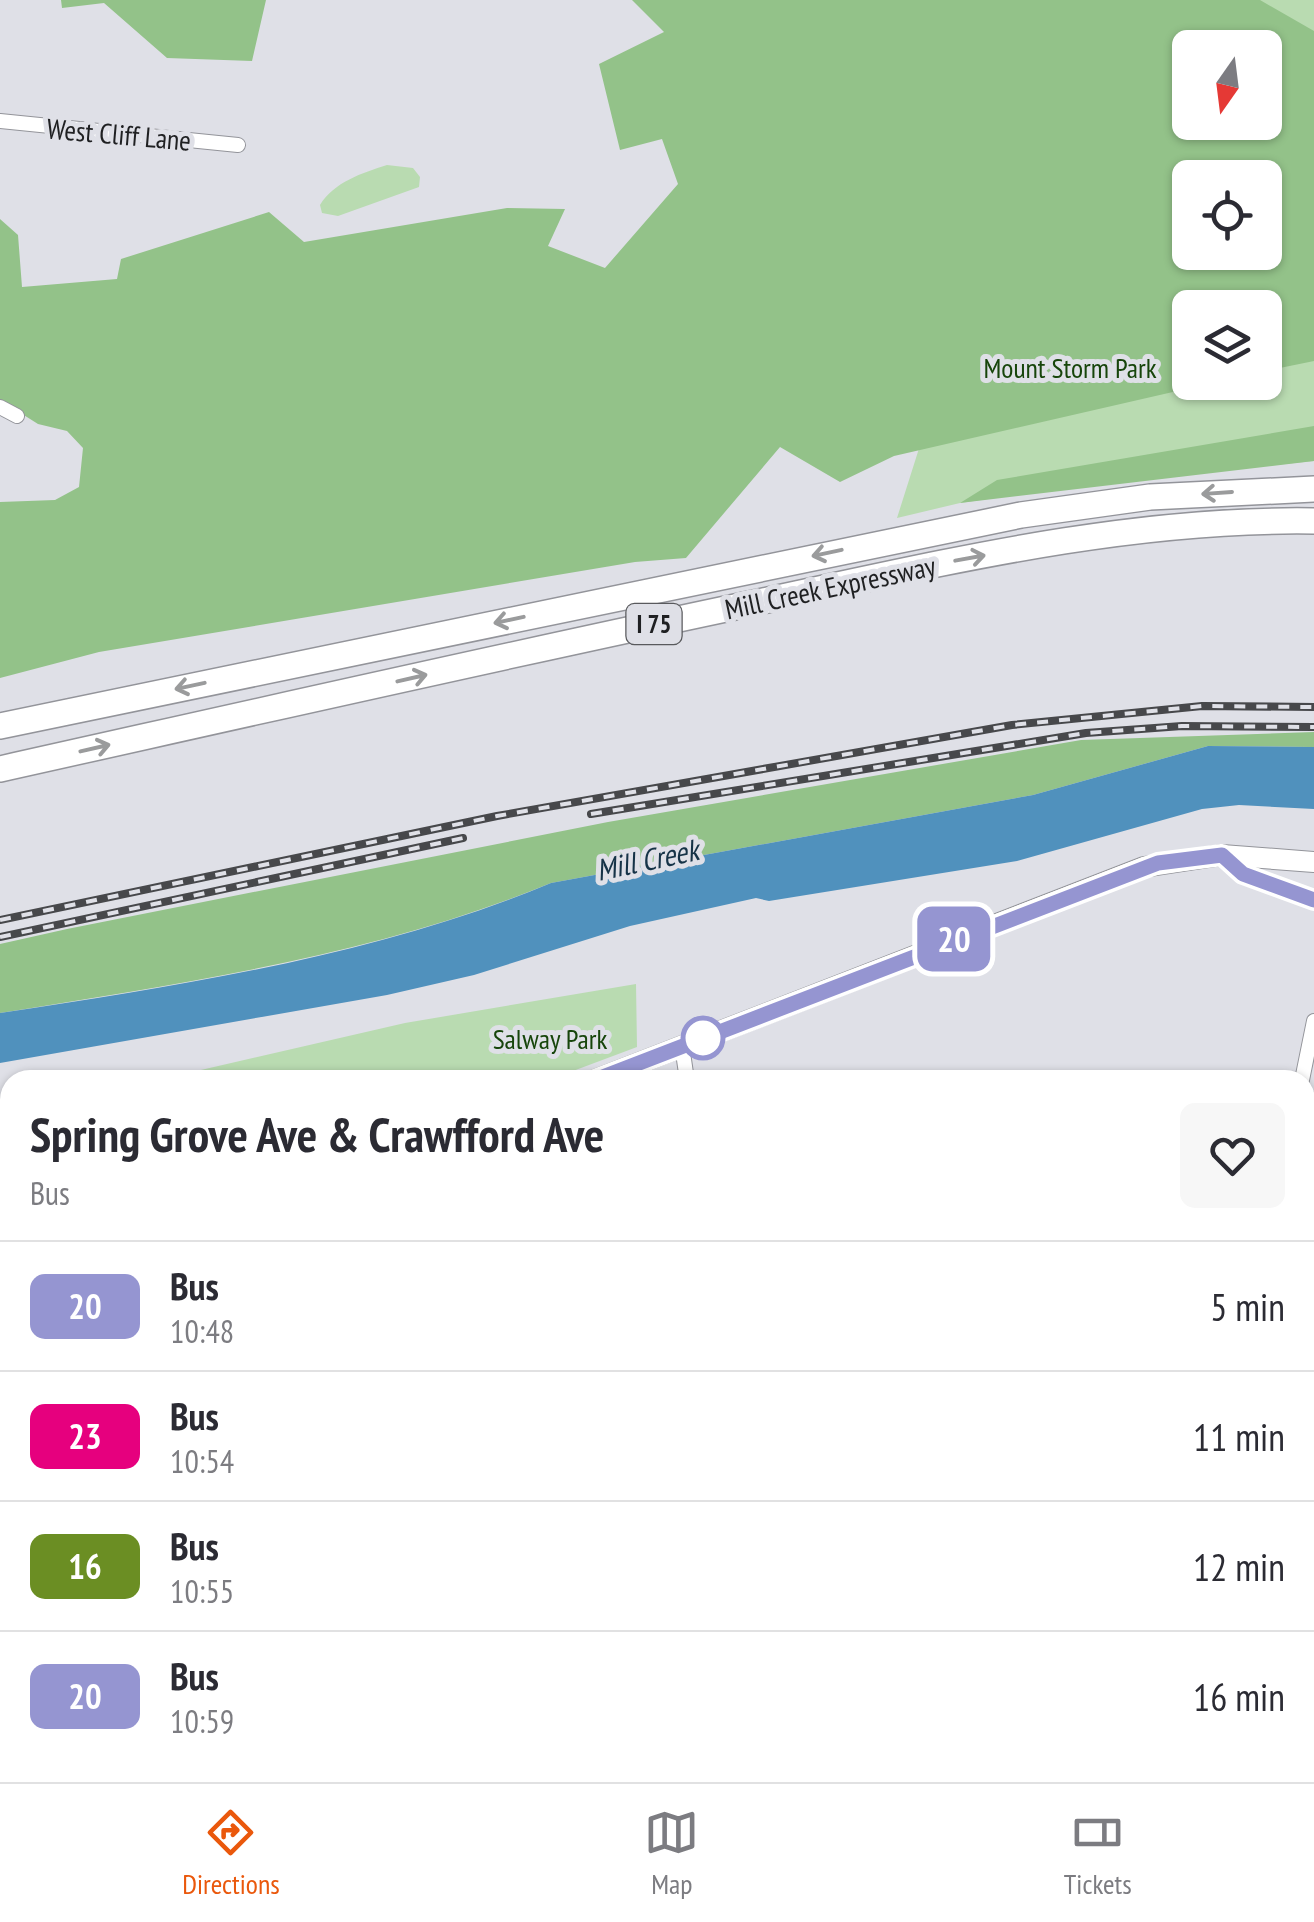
<!DOCTYPE html>
<style>
:root{--surface:#fff;--page:#f7f7f7;--text:#2b2b33;--muted:#7c7c81;--line:#e1e1e2;--accent:#ea580c}
body{margin:0;font-family:"PT Sans Narrow",sans-serif;background:var(--page);color:var(--text);height:100vh;display:flex;flex-direction:column;font-size:38px;white-space:nowrap}
*{box-sizing:border-box;margin:0}
p{font-size:32px;color:var(--muted)}
.icon{flex:none;width:55px;height:55px;fill:none;stroke:currentColor;stroke-width:2;stroke-linecap:round;stroke-linejoin:round}
.map{position:relative;flex:1;overflow:hidden}
.side{position:absolute;left:0px;top:1070px;width:1315px;height:712px;display:flex;flex-direction:column;background:var(--surface);border-radius:30px 30px 0 0;box-shadow:0 2px 8px #0004}
.side>*{flex:none}
.badge{padding:0 20px;border-radius:15px;font-size:35px;line-height:65px}
.needle{width:65px;rotate:194deg}
.tools{position:absolute;left:1172px;top:30px;display:grid;gap:20px}
.tools a{display:grid;place-items:center;width:110px;height:110px;border-radius:15px;background:var(--surface);box-shadow:0 2px 8px #0004;font-size:50px}
.map>.badge{position:absolute;translate:-50% -50%;box-shadow:0 0 0 5px #fff}
.round{display:grid;place-items:center;flex:none;width:105px;height:105px;border-radius:15px;background:var(--page)}
.summary{display:flex;align-items:center;justify-content:space-between;height:170px;padding:0 30px}
h1{font-size:48px;font-weight:700;line-height:75px}
ul{padding:0;list-style:none}
li{display:flex;align-items:center;gap:30px;height:130px;padding:0 30px;border-top:2px solid var(--line)}
li div{flex:1}
li b{display:block;font-size:38px}
li em{font-style:normal}
li .badge{min-width:110px;font-weight:700;text-align:center}
.dock{display:flex;justify-content:space-around;align-items:center;height:140px;border-top:2px solid var(--line);background:var(--surface);font-size:28px;color:var(--muted)}
.dock a{display:grid;justify-items:center;gap:5px}
.dock .on{color:var(--accent)}
.map>svg:first-child{display:block}
</style>
<div class="map">
<svg width="1314" height="1782" viewBox="0 0 1314 1782">
<rect width="100%" height="100%" fill="#dfe0e7"/>
<path fill="#b9dbb1" fill-rule="evenodd" d="M1061,0H1314V461L1100,483L960,503L897,518ZM1190,48H1265V122H1190ZM1190,178H1265V252H1190ZM1190,308H1265V382H1190Z
M387,165L413,168L420,177L419,187L338,216L322,213L320,205C334,182 362,173 387,165Z
M636,984L637,1047L549,1080H118L162,1079L405,1023Z
M10,1103V1283L0,1287V1105Z
M10,1338V1772H724L725,1782H0V1342Z"/>
<path fill="#93c289" fill-rule="evenodd" d="M61,0H266L252,61L167,58L104,3L62,8Z
M632,0H1260L1314,31V361L1265,371V308H1190V382L1212,383L894,456L840,482L780,447L686,558L635,562L99,652L0,678V502L55,500L79,487L83,448L67,431L38,424L0,400V219L18,235L22,287L117,279L121,259L269,212L304,242L507,208L565,209L548,246L605,268L678,184L662,139L620,150L599,64L664,32ZM1190,48H1265V122H1190ZM1190,178H1265V252H1190Z
M1314,426V461L960,503L997,480Z
M1314,732V747L1208,746L1033,795L551,883C377,955 185,983 0,1013V944L67,929L608,822L1081,740Z"/>
<path fill="#5091bd" d="M1208,746L1314,747V809L1239,805L1202,809L1017,861L769,901L756,898L630,926L474,975L387,995L0,1063V1013C185,985 378,955 551,883L1033,795Z"/>
<g fill="none" stroke-linecap="round" stroke-linejoin="round">
<g stroke="#93949a" stroke-width="16">
<path id="minor" d="M0,121L238,145
M0,407L17,416
M682,1046L687,1080
M1302,1080L1314,1021
M1305,1098L1314,1100
M1305,1273L1314,1274
M0,1432L10,1431
M747,1772V1782
M861,1772L912,1782
M1167,1782L1169,1772"/>
</g>
<g stroke="#93949a" stroke-width="20">
<path id="tertiary" d="M1222,855L1243,874L1314,900
M1305,1658L1314,1660"/>
</g>
<g stroke="#93949a" stroke-width="22">
<path id="secondary" d="M595,1080L1144,867L1222,855L1314,862
M0,1311L10,1307"/>
</g>
<g stroke="#93949a" stroke-width="28">
<path id="motorway" d="M0,726L1021,515L1150,497L1314,489
M0,769C251,713 502,656 754,603C938,564 1124,518 1314,521"/>
</g>
<use href="#minor" stroke="#fff" stroke-width="14"/>
<use href="#tertiary" stroke="#fff" stroke-width="18"/>
<use href="#secondary" stroke="#fff" stroke-width="20"/>
<use href="#motorway" stroke="#fff" stroke-width="25"/>
<g stroke="#47484b" stroke-width="8">
<path id="rail" d="M591,814L1086,733L1182,726L1314,727
M0,920L497,816L1012,725L1202,706L1314,707
M0,937L463,838"/>
</g>
<use href="#rail" stroke="#dfe0e7" stroke-width="4" stroke-dasharray="11" stroke-linecap="butt"/>
</g>
<defs><path id="oneway-shaft" d="M-6 0H5M1.5-3L5.5 0L1.5 3" fill="none" stroke-width="1.6" stroke-linecap="round" stroke-linejoin="round" transform="scale(2.5)"/></defs>
<g stroke="#9a9b9c">
<use href="#oneway-shaft" transform="translate(1217 493) rotate(176)"/>
<use href="#oneway-shaft" transform="translate(827 553) rotate(168)"/>
<use href="#oneway-shaft" transform="translate(970 558) rotate(-10)"/>
<use href="#oneway-shaft" transform="translate(509 620) rotate(168)"/>
<use href="#oneway-shaft" transform="translate(412 678) rotate(-13)"/>
<use href="#oneway-shaft" transform="translate(190 686) rotate(168)"/>
<use href="#oneway-shaft" transform="translate(95 748) rotate(-13)"/>
</g>
<g fill="none" stroke-linecap="round" stroke-linejoin="round">
<g stroke="#fff" stroke-width="22">
<path id="line" d="M595,1080L1158,863L1222,855L1243,874L1314,900"/>
</g>
<use href="#line" stroke="#9595d1" stroke-width="15"/>
</g>
<circle fill="#fff" stroke="#9595d1" stroke-width="5" cx="703" cy="1038" r="20"/>
<g text-anchor="middle" dominant-baseline="central" stroke-width="10" stroke-linejoin="round" paint-order="stroke">
<rect fill="#dfe0e7" stroke="#595a5d" stroke-width="2.5" x="626.5" y="604" width="55" height="40" rx="8"/>
<g font-size="25" font-weight="bold" fill="#1f2022">
<text x="654" y="624">I 75</text>
</g>
<g font-size="28" fill="#1f2022" stroke="#dfe0e7">
<text transform="translate(119 134) rotate(5)">West Cliff Lane</text>
<text transform="translate(830 587) rotate(-12)">Mill Creek Expressway</text>
</g>
<g font-size="28" fill="#17450b" stroke="#dfe0e7">
<text x="1070" y="367">Mount Storm Park</text>
<text x="550" y="1038">Salway Park</text>
</g>
<g font-size="30" font-style="italic" fill="#163347" stroke="#dfe0e7">
<text transform="translate(647 859) rotate(-12)">Mill Creek</text>
</g>
</g>
</svg>
<div class="tools">
<a><svg class="needle" viewBox="-14 -14 28 28"><path d="M0-13l5 13h-10z" fill="#e53935"/><path d="M0 13l5-13h-10z" fill="#7c7c81"/></svg></a>
<a><svg class="icon" aria-label="locate" viewBox="0 0 24 24"><circle cx="12" cy="12" r="6"/><path d="M12 2v4M12 18v4M2 12h4M18 12h4"/></svg></a>
<a><svg class="icon" aria-label="layers" viewBox="0 0 24 24"><path d="M12 4l9 5-9 5-9-5zM3 14l9 5 9-5"/></svg></a>
</div>
<b class="badge" style="left:954px;top:939px;background:#9595d1;color:#fff">20</b>
<section class="side">
<div class="summary"><div><h1>Spring Grove Ave &amp; Crawfford Ave</h1><p>Bus</p></div><a class="round"><svg class="icon" aria-label="heart" viewBox="0 0 24 24"><path d="M12 20l-8-8c-3-5 5-10 8-4 3-6 11-1 8 4z"/></svg></a></div>
<ul>
<li><span class="badge" style="background:#9595d1;color:#fff">20</span><div><b>Bus</b><p>10:48</p></div><em>5 min</em></li>
<li><span class="badge" style="background:#e6007e;color:#fff">23</span><div><b>Bus</b><p>10:54</p></div><em>11 min</em></li>
<li><span class="badge" style="background:#6b8e23;color:#fff">16</span><div><b>Bus</b><p>10:55</p></div><em>12 min</em></li>
<li><span class="badge" style="background:#9595d1;color:#fff">20</span><div><b>Bus</b><p>10:59</p></div><em>16 min</em></li>
</ul>
</section>
</div>
<nav class="dock">
<a class="on"><svg class="icon" aria-label="directions" viewBox="0 0 24 24"><path d="M12 3l9 9-9 9-9-9zM9 14v-3h6M13 9l2 2-2 2"/></svg>Directions</a>
<a><svg class="icon" aria-label="map" viewBox="0 0 24 24"><path d="M3 6l6-2 6 2 6-2v14l-6 2-6-2-6 2zM9 4v14M15 6v14"/></svg>Map</a>
<a><svg class="icon" aria-label="tickets" viewBox="0 0 24 24"><path d="M3 7h18v10H3zM15 7v10"/></svg>Tickets</a>
</nav>
